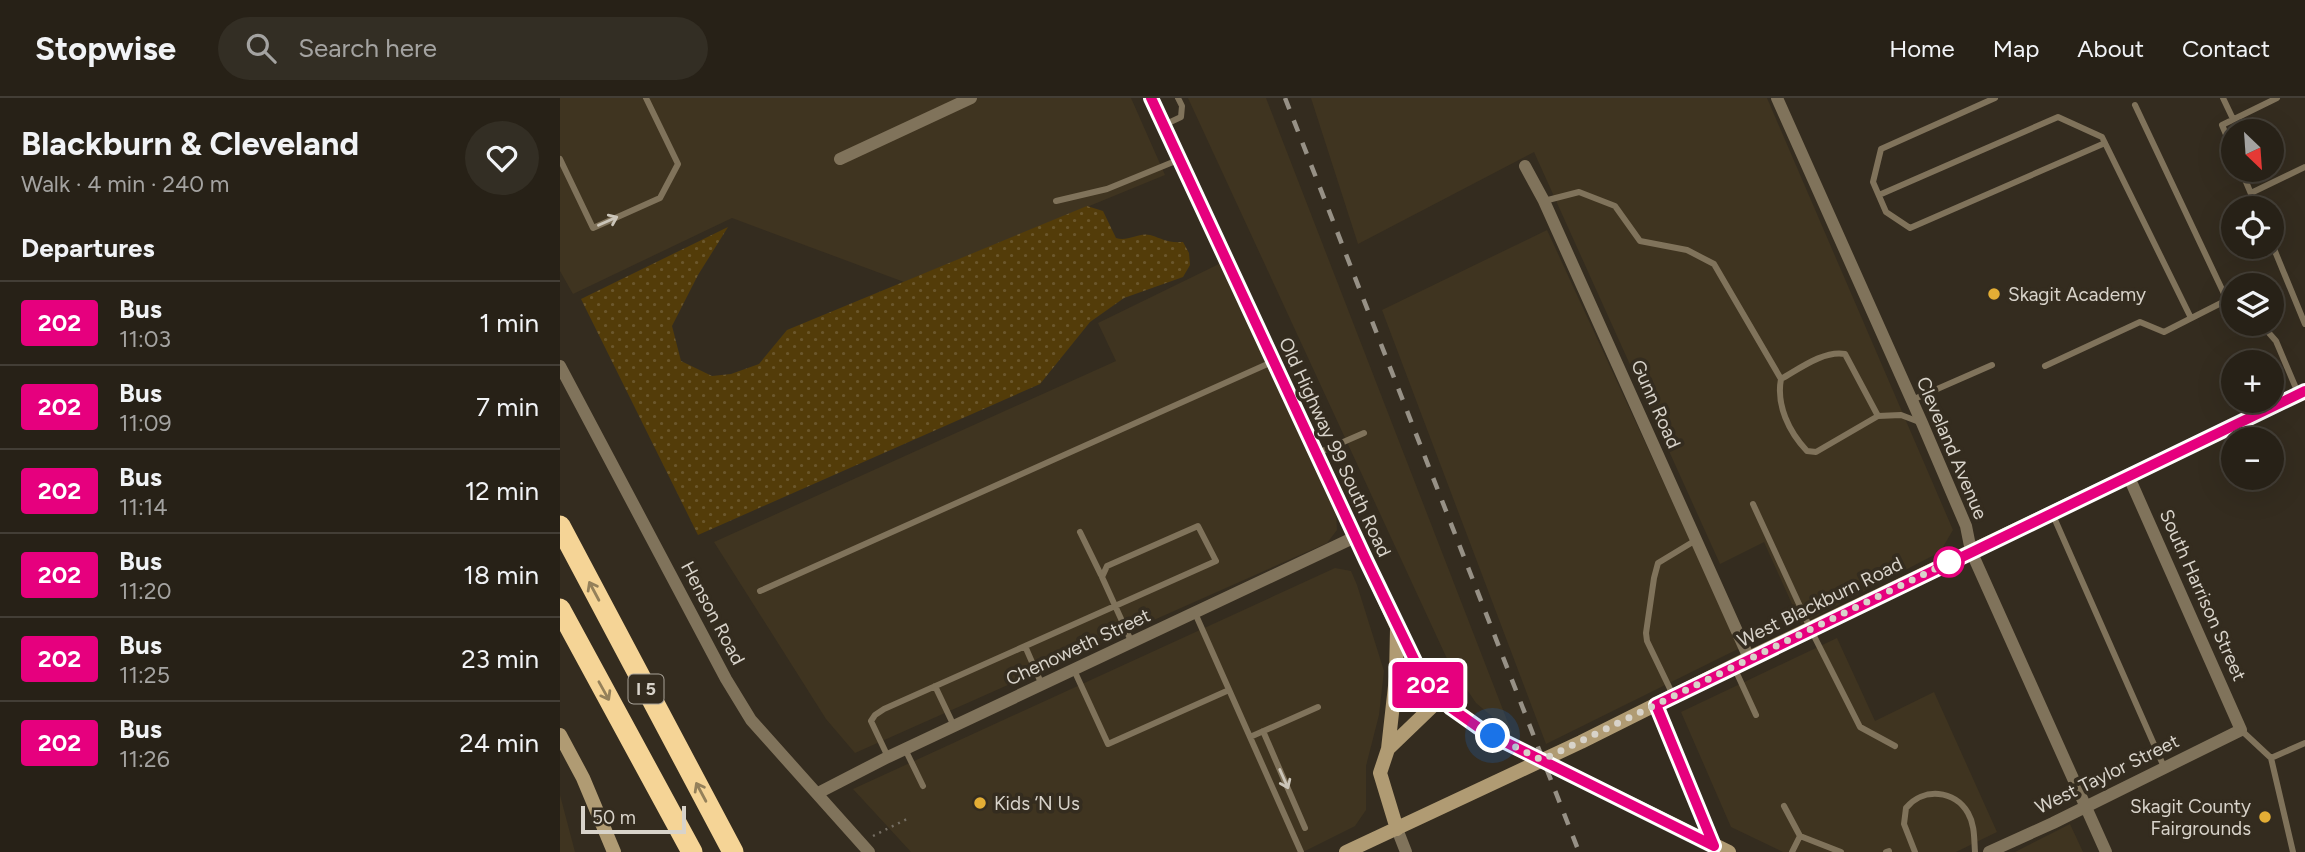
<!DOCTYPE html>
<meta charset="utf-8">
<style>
:root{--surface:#272117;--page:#332e24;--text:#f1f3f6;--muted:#a4a3a1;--line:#433e36}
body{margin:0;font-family:Figtree,sans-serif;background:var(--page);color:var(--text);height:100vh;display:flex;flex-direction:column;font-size:26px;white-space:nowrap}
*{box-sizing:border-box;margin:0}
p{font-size:23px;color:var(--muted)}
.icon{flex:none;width:38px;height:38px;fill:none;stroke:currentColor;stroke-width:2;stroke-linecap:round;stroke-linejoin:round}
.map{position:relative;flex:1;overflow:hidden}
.details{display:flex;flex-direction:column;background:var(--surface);width:560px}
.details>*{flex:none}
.badge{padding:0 14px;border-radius:5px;font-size:24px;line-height:46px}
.needle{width:46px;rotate:155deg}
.fabs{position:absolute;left:1661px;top:21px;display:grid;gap:14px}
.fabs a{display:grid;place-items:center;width:63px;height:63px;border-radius:50%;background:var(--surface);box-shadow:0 7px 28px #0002,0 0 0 2px var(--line);font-size:35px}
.scale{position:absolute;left:21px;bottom:18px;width:105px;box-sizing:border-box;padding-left:7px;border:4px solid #d8d3ca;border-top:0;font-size:19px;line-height:24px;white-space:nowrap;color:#d8d3ca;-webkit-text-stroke:5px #342c1f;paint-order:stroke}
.you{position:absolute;width:35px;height:35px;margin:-18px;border:5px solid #fff;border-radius:50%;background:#1a73e8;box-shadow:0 0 0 10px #1a73e833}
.map>.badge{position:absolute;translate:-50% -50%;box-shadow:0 0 0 4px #fff}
h2{padding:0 21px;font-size:26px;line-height:63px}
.round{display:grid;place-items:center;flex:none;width:74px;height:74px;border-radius:37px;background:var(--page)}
.head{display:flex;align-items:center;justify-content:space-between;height:119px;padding:0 21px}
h1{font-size:33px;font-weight:700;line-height:52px}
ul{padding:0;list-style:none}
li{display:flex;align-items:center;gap:21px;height:84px;padding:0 21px;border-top:2px solid var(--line)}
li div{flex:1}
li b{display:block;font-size:26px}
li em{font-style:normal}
li .badge{min-width:77px;font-weight:700;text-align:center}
header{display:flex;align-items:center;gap:42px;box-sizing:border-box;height:98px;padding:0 35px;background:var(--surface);border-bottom:2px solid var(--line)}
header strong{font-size:33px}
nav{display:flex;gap:38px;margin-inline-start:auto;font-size:24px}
.search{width:490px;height:63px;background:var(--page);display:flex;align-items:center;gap:18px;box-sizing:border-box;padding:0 24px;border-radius:38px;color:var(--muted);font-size:26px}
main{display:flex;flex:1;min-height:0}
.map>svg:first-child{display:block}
</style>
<header>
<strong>Stopwise</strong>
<div class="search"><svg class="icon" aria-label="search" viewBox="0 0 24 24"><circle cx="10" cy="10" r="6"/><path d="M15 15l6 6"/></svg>Search here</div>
<nav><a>Home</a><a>Map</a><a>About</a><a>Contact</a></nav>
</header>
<main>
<section class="details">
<div class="head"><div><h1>Blackburn &amp; Cleveland</h1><p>Walk · 4 min · 240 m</p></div><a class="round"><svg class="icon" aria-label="heart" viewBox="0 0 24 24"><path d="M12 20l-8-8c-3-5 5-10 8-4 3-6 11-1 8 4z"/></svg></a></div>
<h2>Departures</h2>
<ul>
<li><span class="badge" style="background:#e6007e;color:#fff">202</span><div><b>Bus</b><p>11:03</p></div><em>1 min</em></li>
<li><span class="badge" style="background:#e6007e;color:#fff">202</span><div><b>Bus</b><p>11:09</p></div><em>7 min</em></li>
<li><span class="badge" style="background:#e6007e;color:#fff">202</span><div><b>Bus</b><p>11:14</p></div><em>12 min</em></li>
<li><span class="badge" style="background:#e6007e;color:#fff">202</span><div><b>Bus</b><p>11:20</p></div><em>18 min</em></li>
<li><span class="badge" style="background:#e6007e;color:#fff">202</span><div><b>Bus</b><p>11:25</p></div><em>23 min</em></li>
<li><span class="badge" style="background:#e6007e;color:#fff">202</span><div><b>Bus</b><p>11:26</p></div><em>24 min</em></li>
</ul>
</section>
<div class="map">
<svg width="1745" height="754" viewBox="0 0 1745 754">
<defs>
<pattern id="grass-dots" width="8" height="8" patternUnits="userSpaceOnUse" patternTransform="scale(1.75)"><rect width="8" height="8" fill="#533c09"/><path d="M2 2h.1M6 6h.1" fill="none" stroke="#6b572c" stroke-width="1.8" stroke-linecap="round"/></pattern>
</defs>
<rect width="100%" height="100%" fill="#342c1f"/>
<path fill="#3f3420" d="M0,0H571L605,77L344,184L172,120L13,196L0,173Z
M628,0H706L952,635L916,605L889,565Z
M751,0H1207L1393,432L1380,454L1241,526L1204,444L1160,466L974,54L798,146Z
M987,132L1180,550L986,646L822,212Z
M661,165L776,413L777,432L767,445L295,655L266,621L154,444L556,263L538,225Z
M775,470L791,473L797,487L824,573L819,617L806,668V712L795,728L743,754H351L293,691Z
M1277,540L1315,623L1374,594L1437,734L1396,754H1223L1171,729L1121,614Z
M0,697L15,754H0Z
M1510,726L1523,754H1455Z"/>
<path fill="url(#grass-dots)" d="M527,108L543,113L556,140C568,144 579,134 590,137C604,141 606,145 623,144L629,155L630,167L623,179L564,200L530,224L480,286L138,437L21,201L168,129L138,177L112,228L121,263L152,278L171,276L199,266L227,232Z"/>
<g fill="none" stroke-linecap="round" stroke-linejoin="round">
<path stroke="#756e63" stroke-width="2.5" stroke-dasharray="2 5" stroke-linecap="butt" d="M313,738L349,720"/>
<path stroke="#80735b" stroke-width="6" d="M1435,0L1321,51L1313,84L1326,114L1350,130L1545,45
M1663,0L1673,21
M1575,7L1667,202L1673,209
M604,27L621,19L622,8L618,0
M1673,53L1662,27L1717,0
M0,61L33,130L100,100L118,66L86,0
M1681,72L1697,110
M1691,95L1745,69
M1319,97L1498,19L1542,39L1631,220
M496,103L547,91L618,62
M984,103L1019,94L1055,108L1080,143L1127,152L1154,166L1221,281C1239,271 1264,252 1285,256L1318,318L1341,317L1362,325
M1712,146L1745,226
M1701,226L1716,243L1738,295
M1485,268L1580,224L1604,234L1667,202
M1221,281C1216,307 1229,334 1247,353L1256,354L1318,318
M1352,302L1432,267
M758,355L804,335
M1193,406L1250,530L1300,629L1335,648
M1492,415L1604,669
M520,434L541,477
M200,493L712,264
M635,515L741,754
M465,548L482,587
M1174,569L1196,617
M514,572L548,646L669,592
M375,588L394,628
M1113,597L1087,543L1086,535L1094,480L1098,465L1136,442
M1681,632L1711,660L1733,754
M703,633L745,730
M690,639L758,609
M345,651L363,688
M328,659L311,623L315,617L324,611L656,463L638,428L547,468L542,479C552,501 562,523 572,545
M1711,660L1745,645
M1224,708L1240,738L1232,754
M1240,738L1281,754
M1326,754L1329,753
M1355,754L1344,726L1346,710C1363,689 1395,692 1408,715C1415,727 1414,741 1415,754"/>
<path stroke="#80735b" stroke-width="12" d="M1217,0L1362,325L1406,428L1411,453L1546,754
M280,61L411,0
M965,68L984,103L1189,560
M0,268L166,581L191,622L309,754
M1096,607L1156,752
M258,695L328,659L795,439
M837,731L846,754
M1429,754L1493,725L1681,632L1568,377"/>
<path stroke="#b09b73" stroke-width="14" d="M591,0L837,529L865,584L891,610L925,634L1169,754
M0,637L23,680L54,754
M828,651L881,600
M837,731L820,675L828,651L836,579L837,531
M786,754L1021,644L1189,560L1745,293"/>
<path stroke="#f5d496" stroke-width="21" d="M0,428L173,754
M0,511L132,754"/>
<path stroke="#979186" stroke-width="4.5" stroke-dasharray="12 12" stroke-linecap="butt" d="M725,0L1019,754"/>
</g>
<defs><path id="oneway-shaft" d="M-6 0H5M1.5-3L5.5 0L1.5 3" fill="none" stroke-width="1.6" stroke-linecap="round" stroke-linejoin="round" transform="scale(1.75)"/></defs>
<g stroke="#cbc5b9">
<use href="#oneway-shaft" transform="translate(48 123) rotate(-24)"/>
<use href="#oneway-shaft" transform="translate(724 681) rotate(66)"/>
</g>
<g stroke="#94805a">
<use href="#oneway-shaft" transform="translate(34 493) rotate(-118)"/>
<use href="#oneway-shaft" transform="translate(44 593) rotate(61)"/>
<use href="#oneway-shaft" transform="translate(141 694) rotate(-118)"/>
</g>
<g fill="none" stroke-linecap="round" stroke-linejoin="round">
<g stroke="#fff" stroke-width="16">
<path id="line" d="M591,0L806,462L865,584L891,610L925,634L1154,748L1096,607L1745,293"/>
</g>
<use href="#line" stroke="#e6007e" stroke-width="10"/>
<path stroke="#d8d3ca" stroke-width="7" stroke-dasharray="0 12.6" d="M933,638L982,662L1389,464"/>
</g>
<g fill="#e4ae35" stroke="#342c1f" stroke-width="2.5">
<circle cx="1434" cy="196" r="7"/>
<circle cx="420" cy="705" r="7"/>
<circle cx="1705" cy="719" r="7"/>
</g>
<circle fill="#fff" stroke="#e6007e" stroke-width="3.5" cx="1389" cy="464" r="14"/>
<g text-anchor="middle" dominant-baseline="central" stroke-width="7" stroke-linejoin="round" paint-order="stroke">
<rect fill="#342c1f" stroke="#a7a197" stroke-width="2" x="68.5" y="576.5" width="35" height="29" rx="5"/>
<g font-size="18" font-weight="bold" fill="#d8d3ca">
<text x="86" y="591">I 5</text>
</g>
<g font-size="19" fill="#d8d3ca" stroke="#342c1f" text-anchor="start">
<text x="1448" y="196">Skagit Academy</text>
<text x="434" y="705">Kids ‘N Us</text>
<text x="1691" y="708" text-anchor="end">Skagit County<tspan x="1691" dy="22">Fairgrounds</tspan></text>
</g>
<g font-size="19" fill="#d8d3ca" stroke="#342c1f">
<text transform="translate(1096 306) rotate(66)">Gunn Road</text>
<text transform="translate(775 349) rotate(65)">Old Highway 99 South Road</text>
<text transform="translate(1392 350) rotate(67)">Cleveland Avenue</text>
<text transform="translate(1643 497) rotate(66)">South Harrison Street</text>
<text transform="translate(1260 504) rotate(-26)">West Blackburn Road</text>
<text transform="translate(153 515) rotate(62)">Henson Road</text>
<text transform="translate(518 549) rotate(-25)">Chenoweth Street</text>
<text transform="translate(1547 676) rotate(-26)">West Taylor Street</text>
</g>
</g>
</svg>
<div class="fabs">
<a><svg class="needle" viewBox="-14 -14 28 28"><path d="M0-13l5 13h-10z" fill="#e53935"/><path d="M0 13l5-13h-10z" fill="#a4a3a1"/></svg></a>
<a><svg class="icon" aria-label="locate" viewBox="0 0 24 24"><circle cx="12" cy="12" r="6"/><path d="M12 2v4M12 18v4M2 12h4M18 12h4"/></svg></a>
<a><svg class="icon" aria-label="layers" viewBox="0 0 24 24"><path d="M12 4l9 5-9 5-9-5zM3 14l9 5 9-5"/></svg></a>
<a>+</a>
<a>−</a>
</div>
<div class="scale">50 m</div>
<div class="you" style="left:933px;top:638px"></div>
<b class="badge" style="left:868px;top:587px;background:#e6007e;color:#fff">202</b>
</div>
</main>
